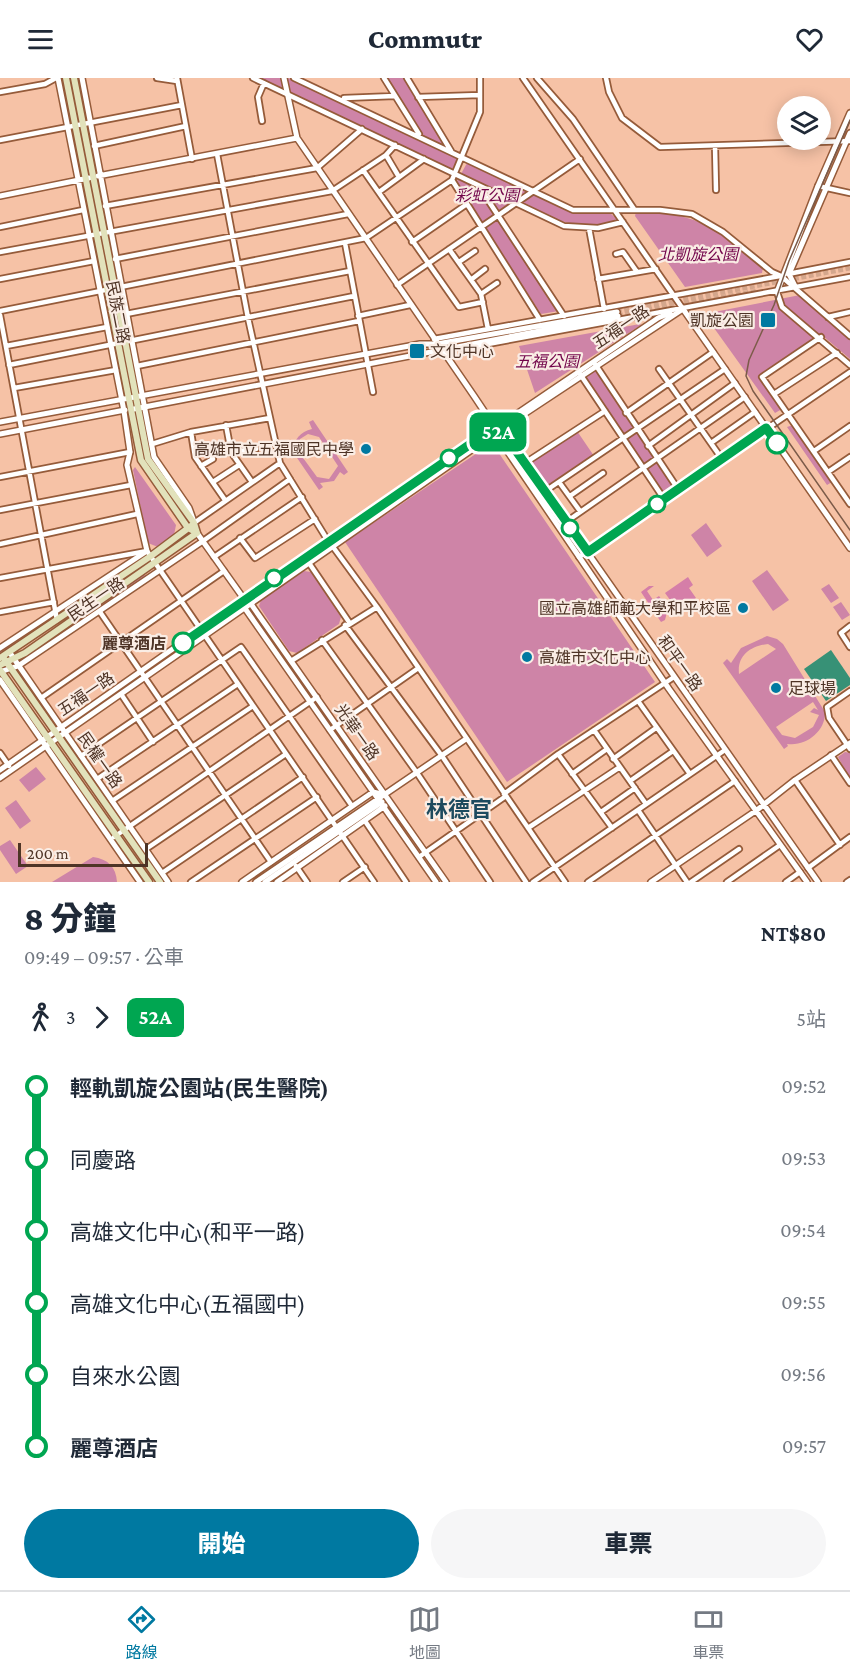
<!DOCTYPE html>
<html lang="zh-TW">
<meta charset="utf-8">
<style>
:root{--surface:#fff;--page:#f6f6f7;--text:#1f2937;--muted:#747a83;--line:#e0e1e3;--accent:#0079a1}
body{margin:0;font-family:"Crimson Pro","Noto Sans TC",serif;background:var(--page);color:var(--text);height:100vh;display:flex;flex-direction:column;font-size:22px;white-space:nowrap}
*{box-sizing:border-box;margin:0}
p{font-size:20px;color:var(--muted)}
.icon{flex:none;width:33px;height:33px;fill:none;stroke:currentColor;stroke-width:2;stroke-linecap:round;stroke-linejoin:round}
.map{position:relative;height:804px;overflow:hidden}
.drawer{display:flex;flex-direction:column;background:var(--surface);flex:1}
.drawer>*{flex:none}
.badge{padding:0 12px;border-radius:9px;font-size:21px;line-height:39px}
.tools{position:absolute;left:777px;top:18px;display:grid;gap:12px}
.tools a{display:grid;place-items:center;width:54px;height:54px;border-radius:50%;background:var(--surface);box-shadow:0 3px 15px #0003;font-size:30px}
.scale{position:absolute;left:18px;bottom:15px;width:130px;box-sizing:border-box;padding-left:6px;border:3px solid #4e3426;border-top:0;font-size:16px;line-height:21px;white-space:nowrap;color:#4e3426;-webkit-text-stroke:4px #faede5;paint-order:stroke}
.map>.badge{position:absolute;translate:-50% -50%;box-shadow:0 0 0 3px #fff}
.legs{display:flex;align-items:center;gap:9px;height:66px;padding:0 24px;font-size:20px}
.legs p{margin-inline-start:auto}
.summary{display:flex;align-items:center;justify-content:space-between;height:102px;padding:0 24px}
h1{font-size:33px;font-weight:800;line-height:45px}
.action{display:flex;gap:12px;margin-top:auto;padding:12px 24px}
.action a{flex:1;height:69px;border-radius:36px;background:var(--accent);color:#fff;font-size:24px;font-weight:800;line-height:69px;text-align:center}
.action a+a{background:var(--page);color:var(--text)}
ul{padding:0 24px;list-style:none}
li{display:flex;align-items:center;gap:21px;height:72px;font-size:22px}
li i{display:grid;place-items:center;width:9px;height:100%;margin:0 8px;background:currentColor}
li i::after{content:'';width:15px;height:15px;margin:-8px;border:4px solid;border-radius:50%;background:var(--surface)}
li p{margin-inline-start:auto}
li:first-child i{background:linear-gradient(#0000 50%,currentColor 0)}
li:last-child i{background:linear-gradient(currentColor 50%,#0000 0)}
header{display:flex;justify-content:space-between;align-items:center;height:78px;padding:0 24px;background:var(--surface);font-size:27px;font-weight:800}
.dock{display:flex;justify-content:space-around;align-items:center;height:84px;border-top:2px solid var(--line);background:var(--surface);font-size:16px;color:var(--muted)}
.dock a{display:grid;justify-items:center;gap:3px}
.dock .current{color:var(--accent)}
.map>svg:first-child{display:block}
</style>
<header><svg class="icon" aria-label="menu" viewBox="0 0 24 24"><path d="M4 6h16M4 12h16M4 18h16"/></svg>Commutr<svg class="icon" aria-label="heart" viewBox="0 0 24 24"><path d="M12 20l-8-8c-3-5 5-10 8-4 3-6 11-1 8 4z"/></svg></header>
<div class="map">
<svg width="850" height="804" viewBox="0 0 850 804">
<rect width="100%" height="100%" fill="#f6c2a6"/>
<path fill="#ce84a7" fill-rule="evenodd" d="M257,0H288L459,79L451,93Z
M385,0H405L446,68L421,57Z
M467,85L564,131L582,136L609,134L619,143C571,153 556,142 514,122L495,135L559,233L541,236L456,105Z
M636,134C699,134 717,151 763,189L762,195L685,209L635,138Z
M800,217L850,262V281L823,258L760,299L782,331L775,335L704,236Z
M640,246L641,247L535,315L519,268Z
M596,292L674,408L662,416L585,300Z
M313,342L348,394L344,397L340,394L334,403L320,405L323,409L319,412L293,374C294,361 300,354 312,351L309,344ZM308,356L319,359L338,388L329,401L317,399L298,373L300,361Z
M793,347L832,404L827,407L787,349Z
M577,353L594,378L545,410L528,385Z
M492,365L655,604L507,704L345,464Z
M135,389L176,447L174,457L158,469L148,465L133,392Z
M706,445L722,468L707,479L691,457Z
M767,492L789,522L773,533L752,503Z
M304,493L311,494L341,539L339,546L297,575L289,573L259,528L261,522Z
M144,497L148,498L28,576L30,574Z
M829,506L839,520L831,525L821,511Z
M841,524L850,537L842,542L833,529Z
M47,541L51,542L0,579V572Z
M767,558L777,561L783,566L825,634C826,653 806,669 787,666L788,668L784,671L723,585L727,581L731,585L741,570ZM768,566L776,571L739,596C737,577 751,568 768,566ZM813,624L818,632L814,630L810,634L819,637L813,649L795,660L782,657L776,649Z
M845,674L850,675V701L838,679Z
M36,689L46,701L29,714L19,702Z
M16,722L31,743L20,751L5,730Z
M10,762L28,788L16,796L0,772V768Z
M93,779C108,781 116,789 117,804H52Z"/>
<path fill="#d57ea8" d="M688,499L693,507L689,510L696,520L686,527L673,526L665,515Z
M649,508H654L647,513L653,522L659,518L668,530L665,542L661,544L641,514Z"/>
<path fill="#379176" d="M831,572L850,600V607L826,623L804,591Z"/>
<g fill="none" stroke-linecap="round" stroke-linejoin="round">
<path stroke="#d4a68c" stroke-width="5" stroke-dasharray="5 2.5" stroke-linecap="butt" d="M617,234L850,190
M618,238L758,213"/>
<g stroke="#955b3a" stroke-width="8">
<path id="minor" d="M157,0L177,3
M177,0L192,81
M253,0L564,148L598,150L623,144
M294,0L573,132H660L692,136L723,154L772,194L781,198L850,258
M384,0L419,56
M407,0L451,73
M523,0L683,231
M537,0L573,41L634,131
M606,0L609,14L622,40L660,69L850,63
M0,14L45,6L56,0
M418,19L480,17
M344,20L395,18
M262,43L258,19L264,5
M0,62L182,27
M94,68L186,48
M715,68L716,112
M217,76L248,240L280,385L325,458L377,529L565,804
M386,77L399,99
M363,92L459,229L483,224
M452,102L540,242
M818,108L850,115
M480,110L564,238
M379,114L424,81
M105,128L317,90L362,51
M0,149L83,132
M589,150L604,231
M412,164L467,126
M345,165L373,314
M449,171L481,216L488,251
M0,174L332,113L386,77L395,67
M616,176L623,174L637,194
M115,181L348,136
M459,184L475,173
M788,196L850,184
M0,201L94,183
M472,201L485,191
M598,201L656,191
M397,207L580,81
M777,214L782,229L850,287
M481,216L497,205
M0,233L366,160L452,102L480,34V0
M126,236L350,193
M0,237L57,542
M358,238L410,227
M828,239L850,234
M821,259L762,299L850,426
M434,261L780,198
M6,268L107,249
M461,271L850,199
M595,286L678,411
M9,287L354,218
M137,288L359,243
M659,291L722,381
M580,296L664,421
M14,310L116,292
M774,316L837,275
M626,335L713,274
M226,347L231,374L252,404
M191,354L195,379L225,422
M711,365L755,334
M152,366L191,354L270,340
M648,368L735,305
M814,373L850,348
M525,385L605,333
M201,388L213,381L211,376L256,371
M828,394L850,379
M0,399L130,374
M213,404L239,387
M559,404L580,433
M538,418L725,291
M570,418L603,395
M0,432L131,407
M566,444L745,319
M194,445L280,385
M240,460L255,480L315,441
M203,463L290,401
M0,466L137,436
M214,479L302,419
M579,479L850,294
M309,485L349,544
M0,500L147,473L374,804
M0,534L54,524
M100,534L271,784
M345,547L442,678L526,804
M850,548L841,555L850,569
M322,562L417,695L490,804
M291,583L377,529
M850,613L827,629L829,640L850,671
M121,616L153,664
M41,620L224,493
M638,623L690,696
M330,652L417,591
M594,652L646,726
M0,675L9,688
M558,676L612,750
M831,677L850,705
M81,678L241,569L352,728
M613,681L656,650
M572,696L607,671
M97,701L238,606
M795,702L840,767
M630,703L673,673
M504,716L558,676L674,599
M112,723L253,628
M638,732L687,804
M601,734L635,710
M365,743L406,804
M528,750L620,689
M114,759L317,619
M146,771L286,676
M419,779L506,718
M296,788L307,804
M808,790L850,759
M162,795L303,699
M191,804L317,719
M343,804L365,789
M533,804L725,672
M588,804L735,703
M691,804L739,771
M727,804L780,767
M786,804L800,794
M847,804L850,802"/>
</g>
<g stroke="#955b3a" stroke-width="8">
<path id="tertiary" d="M82,0L154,379L189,430L193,441
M284,0L297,60L474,318L498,354L501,364L669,611L807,804
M98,98L297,60
M0,118L89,100
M796,210L789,196L850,55
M777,214L818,108L850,35
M683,231L850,470
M134,331L618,238
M0,344L420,266H437L617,234
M498,354L507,360L525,385L818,804
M0,356L125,332
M197,455L244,521L251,526L446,804
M244,529L436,804
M0,570L147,473L127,387L130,374L124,333L58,0
M10,575L168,804
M0,594L18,588L203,463
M0,602L140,804
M0,692L244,521L658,240L670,235
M0,700L506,348L683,231
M242,804L373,714L385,717
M256,804L466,661
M265,804L382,724
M277,804L385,728
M651,804L757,732L795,702L850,665"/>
</g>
<g stroke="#955b3a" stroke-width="9">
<path id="secondary" d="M66,0L141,382L188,450L197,455
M74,0L148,381L194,445L197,455
M3,579L160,804
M0,580L151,478L191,448
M0,587L25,575L197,455
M0,592L149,804"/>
</g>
<use href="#minor" stroke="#fff" stroke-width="4.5"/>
<use href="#tertiary" stroke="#fff" stroke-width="5"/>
<use href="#secondary" stroke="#e2e2bb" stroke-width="6"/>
<path stroke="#7c5b49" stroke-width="1.5" d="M850,42L789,183L774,227L749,282L746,298L753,313L850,452"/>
</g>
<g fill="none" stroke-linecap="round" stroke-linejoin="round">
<g stroke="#fff" stroke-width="14">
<path id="line-1" d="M183,565L495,349L507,360L588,474L766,350L777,365"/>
</g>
<use href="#line-1" stroke="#00a651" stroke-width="9"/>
</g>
<g fill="#0079a1" stroke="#faede5" stroke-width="2">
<rect x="760" y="234" width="16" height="16" rx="3"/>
<rect x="409" y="265" width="16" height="16" rx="3"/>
<circle cx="366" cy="371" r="6"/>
<circle cx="743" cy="530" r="6"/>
<circle cx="527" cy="579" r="6"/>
<circle cx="776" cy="610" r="6"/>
</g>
<g fill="#fff" stroke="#00a651" stroke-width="3">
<circle cx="777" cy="365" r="10"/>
<circle cx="449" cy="380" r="8"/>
<circle cx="657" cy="426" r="8"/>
<circle cx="570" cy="450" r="8"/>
<circle cx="274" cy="500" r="8"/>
<circle cx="183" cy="565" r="10"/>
</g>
<g text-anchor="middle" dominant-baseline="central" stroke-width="4.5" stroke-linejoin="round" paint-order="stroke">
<g font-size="16" font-style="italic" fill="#72044a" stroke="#faede5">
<text x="487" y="117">彩虹公園</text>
<text x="698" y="176">北凱旋公園</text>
<text x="547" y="283">五福公園</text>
</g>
<g font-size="16" fill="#4e3426" stroke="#faede5">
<text transform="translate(118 234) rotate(79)">民族二路</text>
<text transform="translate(621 249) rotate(-34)">五福一路</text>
<text transform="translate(96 521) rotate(-34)">民生一路</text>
<text transform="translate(680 585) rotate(55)">和平一路</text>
<text transform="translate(86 616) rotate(-34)">五福一路</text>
<text transform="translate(357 654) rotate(55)">光華一路</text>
<text transform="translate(100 682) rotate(55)">民權一路</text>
</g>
<g font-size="16" fill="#4e3426" stroke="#faede5" text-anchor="end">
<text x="754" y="242">凱旋公園</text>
<text x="430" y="273" text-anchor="start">文化中心</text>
<text x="354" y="371">高雄市立五福國民中學</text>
<text x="731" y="530">國立高雄師範大學和平校區</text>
<text x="539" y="579" text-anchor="start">高雄市文化中心</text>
<text x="788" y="610" text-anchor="start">足球場</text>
</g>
<g font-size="16" font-weight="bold" fill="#4e3426" stroke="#faede5" text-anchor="end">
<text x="166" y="565">麗尊酒店</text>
</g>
<g font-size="22" font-weight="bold" fill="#1d4a5e" stroke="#faede5">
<text x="459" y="731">林德官</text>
</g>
</g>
</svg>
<div class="tools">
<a><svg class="icon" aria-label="layers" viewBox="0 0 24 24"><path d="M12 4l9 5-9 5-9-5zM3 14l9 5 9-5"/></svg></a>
</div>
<div class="scale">200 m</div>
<b class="badge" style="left:498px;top:354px;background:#00a651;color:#fff">52A</b>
</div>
<section class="drawer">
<div class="summary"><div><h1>8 分鐘</h1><p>09:49 – 09:57 · 公車</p></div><b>NT$80</b></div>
<div class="legs"><svg class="icon" aria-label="walk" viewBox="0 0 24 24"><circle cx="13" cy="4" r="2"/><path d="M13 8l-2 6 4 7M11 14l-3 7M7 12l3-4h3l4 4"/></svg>3<svg class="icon" aria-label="forward" viewBox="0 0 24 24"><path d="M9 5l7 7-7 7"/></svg><b class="badge" style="background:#00a651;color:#fff">52A</b><p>5站</p></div>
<ul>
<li><i style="color:#00a651"></i><b>輕軌凱旋公園站(民生醫院)</b><p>09:52</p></li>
<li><i style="color:#00a651"></i><span>同慶路</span><p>09:53</p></li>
<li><i style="color:#00a651"></i><span>高雄文化中心(和平一路)</span><p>09:54</p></li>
<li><i style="color:#00a651"></i><span>高雄文化中心(五福國中)</span><p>09:55</p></li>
<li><i style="color:#00a651"></i><span>自來水公園</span><p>09:56</p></li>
<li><i style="color:#00a651"></i><b>麗尊酒店</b><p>09:57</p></li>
</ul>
<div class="action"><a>開始</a><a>車票</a></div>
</section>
<nav class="dock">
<a class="current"><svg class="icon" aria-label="directions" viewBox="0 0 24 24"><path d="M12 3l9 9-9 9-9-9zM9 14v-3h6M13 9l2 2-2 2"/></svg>路線</a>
<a><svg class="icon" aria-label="map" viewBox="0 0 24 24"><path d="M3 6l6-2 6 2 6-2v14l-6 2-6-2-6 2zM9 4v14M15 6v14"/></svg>地圖</a>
<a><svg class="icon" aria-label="tickets" viewBox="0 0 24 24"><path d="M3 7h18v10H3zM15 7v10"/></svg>車票</a>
</nav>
